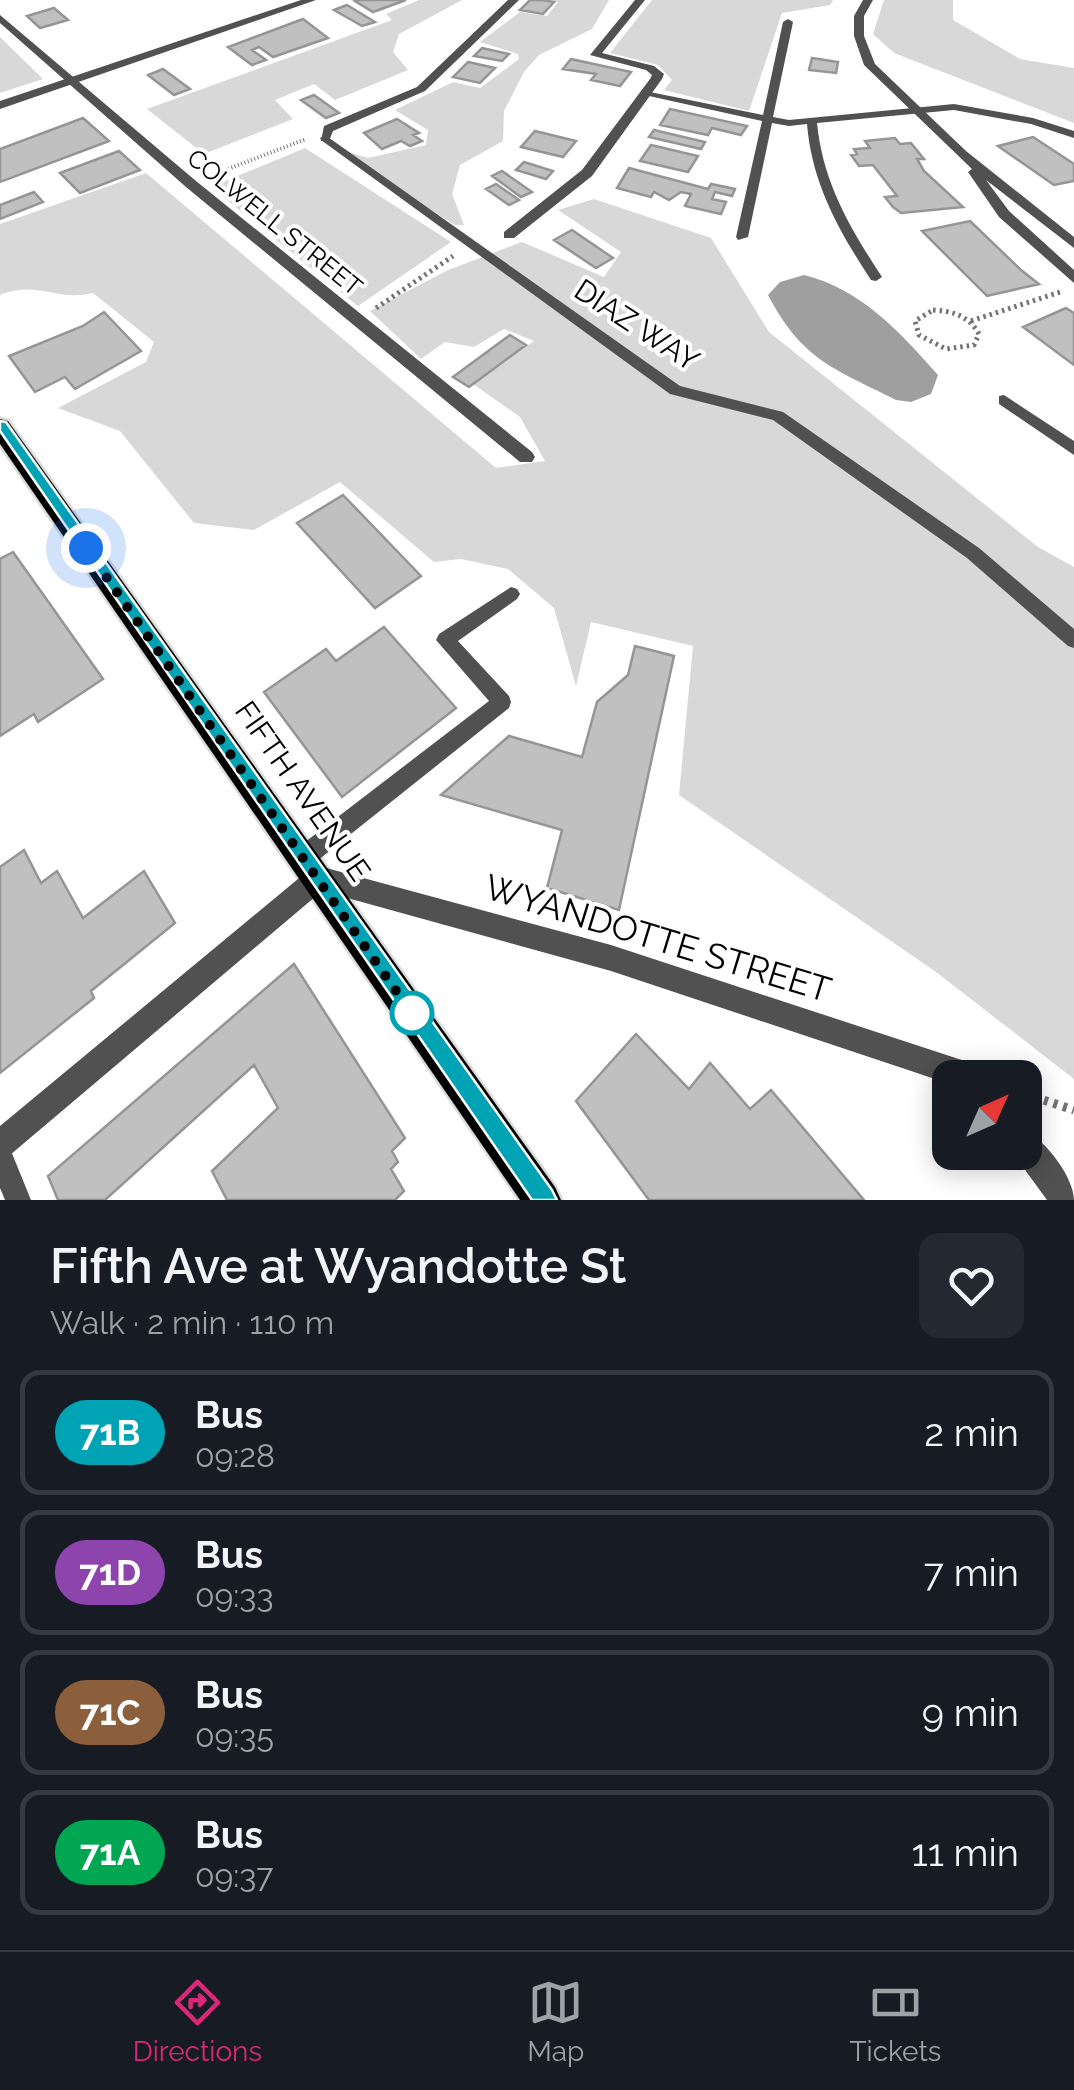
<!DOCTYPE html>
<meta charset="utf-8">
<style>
:root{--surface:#171b24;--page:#242831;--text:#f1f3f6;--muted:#9ea1a6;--line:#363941;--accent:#db2777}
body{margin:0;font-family:Raleway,sans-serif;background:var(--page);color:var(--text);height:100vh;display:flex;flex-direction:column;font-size:38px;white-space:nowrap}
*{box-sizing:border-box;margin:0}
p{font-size:32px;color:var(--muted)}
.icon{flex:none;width:55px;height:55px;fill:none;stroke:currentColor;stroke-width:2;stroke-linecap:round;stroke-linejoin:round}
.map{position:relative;height:1200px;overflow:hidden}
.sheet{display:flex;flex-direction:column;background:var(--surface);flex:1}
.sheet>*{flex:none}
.badge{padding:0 20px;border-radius:32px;font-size:35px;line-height:65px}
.needle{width:65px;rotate:45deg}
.buttons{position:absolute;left:932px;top:1060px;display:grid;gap:20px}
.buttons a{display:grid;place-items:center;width:110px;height:110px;border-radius:20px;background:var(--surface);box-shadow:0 5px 25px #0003;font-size:50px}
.you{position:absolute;width:50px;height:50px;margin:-25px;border:8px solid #fff;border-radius:50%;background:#1a73e8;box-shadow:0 0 0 15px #1a73e833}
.map>.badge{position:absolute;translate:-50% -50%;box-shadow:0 0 0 5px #fff}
.round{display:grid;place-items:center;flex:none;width:105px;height:105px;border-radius:20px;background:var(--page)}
.head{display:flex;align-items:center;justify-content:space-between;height:170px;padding:0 50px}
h1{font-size:48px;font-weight:600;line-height:75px}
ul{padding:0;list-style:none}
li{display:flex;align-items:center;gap:30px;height:125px;margin:0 20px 15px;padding:0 30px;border:5px solid var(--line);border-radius:20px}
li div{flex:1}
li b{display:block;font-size:38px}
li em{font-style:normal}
li .badge{min-width:110px;font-weight:700;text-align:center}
.tabs{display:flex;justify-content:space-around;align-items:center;height:140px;border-top:2px solid var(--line);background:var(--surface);font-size:28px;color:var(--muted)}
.tabs a{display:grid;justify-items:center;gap:5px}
.tabs .active{color:var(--accent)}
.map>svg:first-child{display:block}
</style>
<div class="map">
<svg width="1074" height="1200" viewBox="0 0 1074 1200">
<rect width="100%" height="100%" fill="#fff"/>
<path fill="#d8d8d8" d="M419,0H462L399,34L393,52L408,70L335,100L314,84L275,100L293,119L204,154L147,109L392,20L386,14Z
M550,0H609L592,29L539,55L524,72L504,111L503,141L460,165L452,194L464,225H455L346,157L342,150L368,158L426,145L428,130L395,110L453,82L480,88L519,59L518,54L480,42L520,12L547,16L558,2Z
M652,0H833L830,5L782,13L749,111L664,90L672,80L658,65L610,53Z
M884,0H953V20L1020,59L1074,68V123L894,53L873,34Z
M0,37L43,79L0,93Z
M305,148L451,242L358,306L211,187Z
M146,173L496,468L545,461L520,417L473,384L534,341L504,329L474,347L445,342L421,359L370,311L448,270L522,242L604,277L621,252L558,210L594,199L711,238L769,332L1038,547L1074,567V1079L936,972L679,795L693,646L591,622L576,686L554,608L508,569L461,559L434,562L340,482L254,530L194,523L120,431L58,408L146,362L154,342L93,293C55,302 39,280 0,295V224Z"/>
<path fill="#9f9f9f" d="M804,275C861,289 900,332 938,375L931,394L911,402L896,400C833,368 802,360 768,295L780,282Z"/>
<path fill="#c0c0c0" stroke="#959595" stroke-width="2.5" d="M358,0H406L373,12L355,1Z
M530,0H543L554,2L543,14L520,10Z
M347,5L375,22L362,26L334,10Z
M54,8L68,20L40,28L27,16Z
M303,19L328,38L273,57L259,47L252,50L266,60L252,65L228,47Z
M482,48L509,54L502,61L474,56Z
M812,58L838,62L836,73L809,70Z
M571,59L631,72L620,86L591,80L596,74L563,69Z
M468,62L495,68L480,83L453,77Z
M163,69L190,89L174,95L148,75Z
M314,95L339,113L326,118L301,100Z
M670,109L747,126L741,135L712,128L708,135L660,125Z
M83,118L109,141L0,182V149Z
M397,119L419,133L413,135L422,141L410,146L401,141L382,149L364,133Z
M654,130L705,142L701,149L649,137Z
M535,131L576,141L563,157L521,147Z
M1033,137L1074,164V181L1054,185L998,146Z
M895,138L900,144L911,143L924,159H917L924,171L963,207L901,213L893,207L885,197L897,196L873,165L859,166L851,155L857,154L854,149L870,148L865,141Z
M651,145L698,156L688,172L640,161Z
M119,151L140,170L80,193L60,173Z
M524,162L553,171L546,179L516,170Z
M629,168L708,189L711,184L735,189L732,196L715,192L712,199L726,202L721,214L685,206L691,194L681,192L669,200L654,192L651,197L617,188Z
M502,171L532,192L521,197L492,176Z
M496,184L519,200L509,205L486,189Z
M34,192L43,202L0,219V205Z
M970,221L1021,270L1039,284L987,296L922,231Z
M572,230L613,258L596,268L554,240Z
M1066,308L1074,313V365L1023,327Z
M104,312L141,351L75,389L65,377L35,392L9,356L83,326Z
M510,335L526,345L469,387L453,377Z
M343,495L421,576L375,608L297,523Z
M13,552L103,679L38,722L34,714L0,736V559Z
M384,627L456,708L342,797L264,692L326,649L336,661Z
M635,646L674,656L619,910L547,888L562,830L441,795L509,736L582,757L597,702L628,675Z
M24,850L41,883L57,871L83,918L144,871L175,923L91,991L94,998L0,1073V867Z
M294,964L405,1138L392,1151L398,1162L391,1169L404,1191L395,1200H227L212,1171L278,1108L254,1065L105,1200H58L48,1176Z
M636,1034L689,1089L710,1063L750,1109L771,1090L864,1200H649L576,1101Z"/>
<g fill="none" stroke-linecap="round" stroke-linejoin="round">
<g stroke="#dbdbdb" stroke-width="5">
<path id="primary" d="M0,419L8,421L555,1187L561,1200H520L0,444Z"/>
</g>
<path stroke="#737373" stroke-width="4" stroke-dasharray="1 2.5" stroke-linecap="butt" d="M215,174L306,139"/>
<path stroke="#737373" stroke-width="5" stroke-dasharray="2.5 4" stroke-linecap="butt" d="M376,308L453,256
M933,310C953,311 969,316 979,334L974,345L946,349L919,335L915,321Z
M971,321L1060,292"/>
<path stroke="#737373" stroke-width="9" stroke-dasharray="4 6" stroke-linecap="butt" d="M1025,1094L1074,1110"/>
<path fill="#515151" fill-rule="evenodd" d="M788,19L793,22L773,117L789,120L954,104L1033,118L1074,131V138L1031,124L954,110L817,123C823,183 850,228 882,277L876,281L871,280C839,231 812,184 807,124L789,126L772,123L748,237L738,240L736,237L762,121L640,94L645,91L763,115L783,22Z
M325,135L680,386L783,412L979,548L1074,629V648L1068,646L967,558L773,420L670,394L321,140L320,138Z
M1004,395L1074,441V455L999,404V396Z
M511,587L517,589L520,594L517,599L458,641L509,696L511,702L509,708L312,865L304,868L296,865L293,857L296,849L489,701L436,640L439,634Z
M0,1142L9,1146L31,1200H5L0,1188Z"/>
<path fill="#515151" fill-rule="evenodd" d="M508,0H519L425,91L333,131L329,141H321L324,126L417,87Z
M635,0H645L602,53L654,66L664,74L662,79L592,176L514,238H504V232L582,170L650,79L652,75L646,70L590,55Z
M863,0H873L864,16V36L875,64L966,151L1074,237V248L986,180L1009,211L1074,270V283L999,217L968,172L972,169L864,65L854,36V16Z
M0,15L196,181L532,452L535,457L532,462H520L186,187L0,23Z
M319,866L611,945L974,1064L984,1068L988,1078H950V1084L611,971L322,891L10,1155L0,1160V1126L310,869Z
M1025,1131C1046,1140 1074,1178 1074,1200H1047L1015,1156L1013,1152H1025Z"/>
<path fill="#515151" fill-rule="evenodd" d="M301,0H316L0,109V101Z"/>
<use href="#primary" fill="#000" fill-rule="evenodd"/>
</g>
<path fill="#00a3b4" stroke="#fff" stroke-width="2.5" d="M0,421L6,422L552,1190L557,1200H532L0,431Z"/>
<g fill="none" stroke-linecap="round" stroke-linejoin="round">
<path stroke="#000" stroke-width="10" stroke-dasharray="0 18" d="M86,548L415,1018L412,1013"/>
</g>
<circle fill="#fff" stroke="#00a3b4" stroke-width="5" cx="412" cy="1013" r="20"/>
<g text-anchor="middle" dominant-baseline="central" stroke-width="8" stroke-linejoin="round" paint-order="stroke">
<g font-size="25" fill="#000" stroke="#fff">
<text transform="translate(275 222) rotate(39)">COLWELL STREET</text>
</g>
<g font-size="30" fill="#000" stroke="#fff">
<text transform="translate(637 325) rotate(33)">DIAZ WAY</text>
<text transform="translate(303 791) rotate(55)">FIFTH AVENUE</text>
</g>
<g font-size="35" fill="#000" stroke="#fff">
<text transform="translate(658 938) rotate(17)">WYANDOTTE STREET</text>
</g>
</g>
</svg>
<div class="buttons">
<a><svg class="needle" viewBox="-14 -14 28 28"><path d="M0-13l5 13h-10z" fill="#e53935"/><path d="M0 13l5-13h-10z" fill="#9ea1a6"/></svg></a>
</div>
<div class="you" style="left:86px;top:548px"></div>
</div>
<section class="sheet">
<div class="head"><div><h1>Fifth Ave at Wyandotte St</h1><p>Walk · 2 min · 110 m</p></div><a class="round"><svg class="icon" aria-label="heart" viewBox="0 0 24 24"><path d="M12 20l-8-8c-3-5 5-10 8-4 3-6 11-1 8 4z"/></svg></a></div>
<ul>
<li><span class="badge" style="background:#00a3b4;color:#fff">71B</span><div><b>Bus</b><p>09:28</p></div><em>2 min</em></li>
<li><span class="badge" style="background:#8e44ad;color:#fff">71D</span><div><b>Bus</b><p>09:33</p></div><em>7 min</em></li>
<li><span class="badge" style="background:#8b5e3c;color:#fff">71C</span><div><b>Bus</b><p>09:35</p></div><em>9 min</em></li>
<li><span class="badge" style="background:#00a651;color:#fff">71A</span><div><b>Bus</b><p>09:37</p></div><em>11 min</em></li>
</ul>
</section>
<nav class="tabs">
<a class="active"><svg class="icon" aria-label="directions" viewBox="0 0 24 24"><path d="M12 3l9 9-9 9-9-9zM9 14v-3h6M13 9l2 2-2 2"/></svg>Directions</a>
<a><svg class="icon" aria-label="map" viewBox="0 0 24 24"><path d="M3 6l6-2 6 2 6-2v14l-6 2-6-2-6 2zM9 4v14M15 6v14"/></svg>Map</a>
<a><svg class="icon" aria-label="tickets" viewBox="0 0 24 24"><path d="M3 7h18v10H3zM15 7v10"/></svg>Tickets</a>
</nav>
